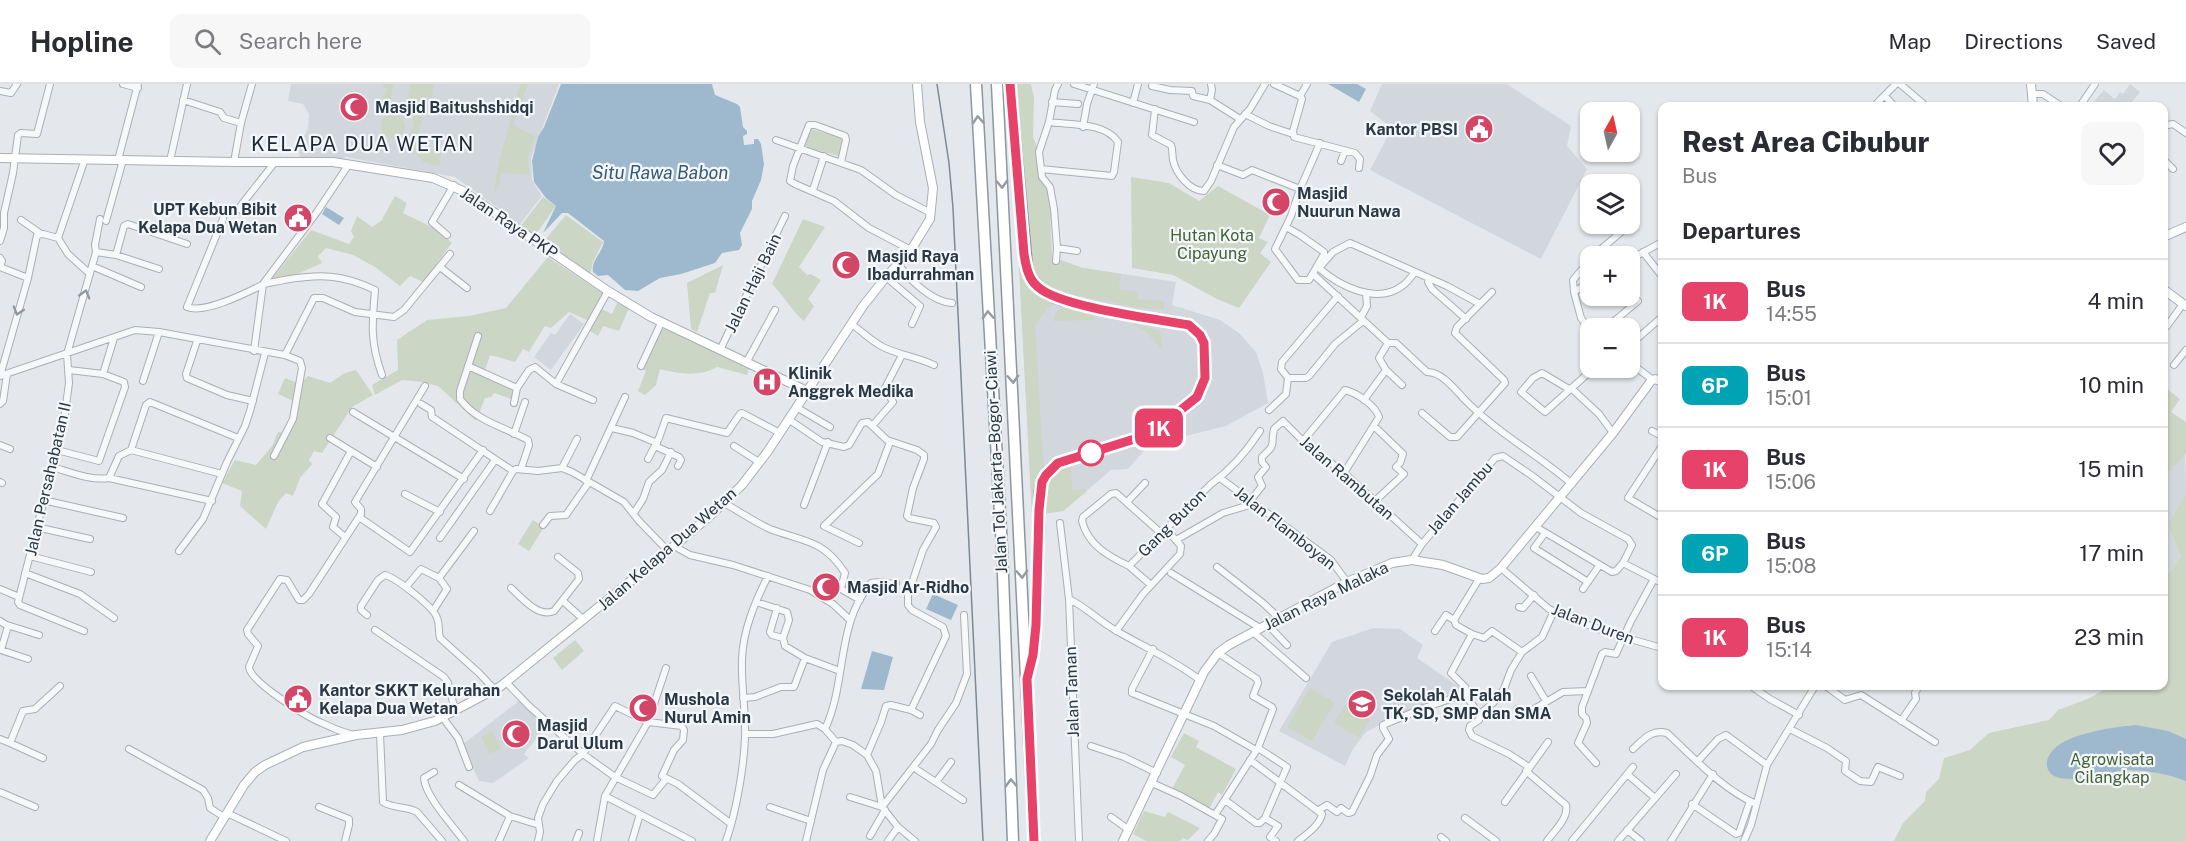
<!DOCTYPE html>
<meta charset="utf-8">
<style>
:root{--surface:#fff;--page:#f7f7f7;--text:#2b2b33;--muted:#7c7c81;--line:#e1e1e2}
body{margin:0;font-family:"Public Sans",sans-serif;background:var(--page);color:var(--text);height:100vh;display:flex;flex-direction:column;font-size:22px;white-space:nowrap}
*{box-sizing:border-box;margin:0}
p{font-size:20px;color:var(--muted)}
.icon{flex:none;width:33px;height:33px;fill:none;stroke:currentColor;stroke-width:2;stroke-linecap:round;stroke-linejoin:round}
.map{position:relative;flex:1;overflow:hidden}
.panel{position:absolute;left:1658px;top:18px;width:510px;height:588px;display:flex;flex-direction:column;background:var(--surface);border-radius:12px;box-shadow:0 2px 4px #0004}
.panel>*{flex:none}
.badge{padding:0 12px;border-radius:9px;font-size:21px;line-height:39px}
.needle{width:39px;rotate:8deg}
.controls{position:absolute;left:1580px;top:18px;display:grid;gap:12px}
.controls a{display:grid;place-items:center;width:60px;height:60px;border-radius:12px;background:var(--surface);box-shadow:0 2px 4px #0004;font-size:30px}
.map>.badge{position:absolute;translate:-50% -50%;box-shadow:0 0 0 3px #fff}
h2{padding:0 24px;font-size:22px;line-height:54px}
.round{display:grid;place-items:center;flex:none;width:63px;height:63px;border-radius:12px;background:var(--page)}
.headline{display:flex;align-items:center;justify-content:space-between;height:102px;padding:0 24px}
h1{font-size:28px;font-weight:800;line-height:45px}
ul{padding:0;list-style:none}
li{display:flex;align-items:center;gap:18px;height:84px;padding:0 24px;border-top:2px solid var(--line)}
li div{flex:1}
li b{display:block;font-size:22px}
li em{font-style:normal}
li .badge{min-width:66px;font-weight:700;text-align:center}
header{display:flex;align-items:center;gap:36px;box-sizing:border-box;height:84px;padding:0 30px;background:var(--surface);border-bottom:2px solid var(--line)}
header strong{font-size:28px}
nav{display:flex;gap:33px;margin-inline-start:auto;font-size:21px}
.search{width:420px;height:54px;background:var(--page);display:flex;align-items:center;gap:15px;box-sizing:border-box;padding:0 21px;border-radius:12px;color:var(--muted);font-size:22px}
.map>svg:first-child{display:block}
</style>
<header>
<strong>Hopline</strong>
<div class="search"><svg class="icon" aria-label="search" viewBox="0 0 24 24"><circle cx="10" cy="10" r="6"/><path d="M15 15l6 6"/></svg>Search here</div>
<nav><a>Map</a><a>Directions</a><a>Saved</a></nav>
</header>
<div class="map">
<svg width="2186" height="757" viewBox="0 0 2186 757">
<rect width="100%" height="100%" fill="#e4e8ec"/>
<path fill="#d2d7de" d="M291,0H559L531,74L532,96L542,112L520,140L455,93L346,73L339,75L299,76L300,60L308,44L309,30L303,20L288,17Z
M1382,0H1507L1571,42L1567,62L1587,85L1541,175L1370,86L1392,44L1370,27Z
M2130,0L2140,8L2129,22H2090L2104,6L2115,15L2120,8L2123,10Z
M1027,123L1050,134L1052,173L1083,184L1176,198L1172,221L1220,236L1239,249L1256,268L1263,289L1268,319L1226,342L1149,361L1128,385L1111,386L1063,427L1032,431L1016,124Z
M570,230L584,240L551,286L534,273L551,249L555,251Z
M2185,368L2186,409L2169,438V444L2181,472L2163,496V385L2170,388Z
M1373,544L1400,545L1423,561L1417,574L1465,607L1395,633L1366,648L1353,665L1345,682L1279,647L1332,558Z
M520,616L547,641L524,670L529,674L493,699L479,697L462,661Z"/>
<path fill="#cbd6c5" d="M381,0H394L389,22L385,23L381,19L387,5Z
M410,0H434L432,14L427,13L417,56L423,63L442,68L439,82L423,78L406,57L414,42L412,33L406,23Z
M520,0H528L513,41L536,53L528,73L529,91L501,89L499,103L494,108L498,82Z
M1009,0H1031L1034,14L1033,53L1039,68L1040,79L1050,103L1054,135H1050L1052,173L1083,184L1121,190L1119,205L1138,208L1137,215L1164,217V225L1141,224L1064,209L1043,199L1034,188L1031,177L1027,124H1020Z
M381 42a12 12 0 1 1 24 0a12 12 0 1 1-24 0Z
M810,45L844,55L839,72L805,63Z
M1131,93L1169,99L1199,117L1218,102L1270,131L1259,154L1268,158L1260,169L1271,178L1239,224L1217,215L1173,191L1132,184Z
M395,112L407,119L403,129L440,147L452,159L423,198L410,192L400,202L375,183L353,171L326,164L318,172L322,179L293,192L272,195L311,146L349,160L354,153L351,147L357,132L372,143L381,137Z
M543,113L556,122L536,150L545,156L566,131L603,158L593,178L590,191L520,143Z
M1016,124L1025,190L1058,218L1047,225L1035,242L1044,388L1035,411L1032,431Z
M803,135L825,143L799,183L807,191L811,190L821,196L808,215L814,222L804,237C791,226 784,212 772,200Z
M548,173L605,211L600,224L612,230L617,219L629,224L619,247L603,242L598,252L590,247L589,237L569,228L551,244L545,242L529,268L523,265L515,278L490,271L484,289L514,302V316L494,309L491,313L485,314L476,337L438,302L422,298L402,296L375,311L372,301L398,286L397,256L427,236L469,232L506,224Z
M723,181L715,209H710L697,248L691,245L687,199Z
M1067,221L1094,228L1095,236L1053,237L1056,228Z
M1130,238L1159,246L1161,251L1162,266L1145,247Z
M662,244L750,281L747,291L717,283C700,293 678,290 660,285L656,301L645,311L638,307L646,287L643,285Z
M356,286L373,311L352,323L322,369L314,367L309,376L312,380L300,394L293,412L286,409L278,418L266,445L240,422L242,407L222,399L235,376L256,381L272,362L278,348L288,350L300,320L278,310L285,294L300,300L308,292L330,299L345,289Z
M2163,302L2180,315L2171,328L2186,338V369L2170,388L2163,385Z
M1071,379L1072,406L1086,405V408L1063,427L1042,430C1044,406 1045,388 1071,379Z
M2186,409V757H1894L1903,739L1925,717L1926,708L1939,695L1944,674L1970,666L1989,649L2049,636L2058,626L2090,614L2110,602H2163V496L2181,472L2169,444V438Z
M533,436L544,443L529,467L518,460Z
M575,556L584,567L562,586L553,574Z
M1310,604L1335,619L1312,657L1287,643Z
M1345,621L1370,636L1359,654L1334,639Z
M492,647L501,664L490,670L481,653Z
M1184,649L1199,657L1196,663L1236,685L1222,711L1218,708L1209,725L1172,705L1185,681L1171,673Z
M1144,727L1165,733L1168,728L1200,744L1188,756L1183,754L1180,757H1146L1133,750Z"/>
<path fill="#9eb9cd" d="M561,0H712L715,11L737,20L740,23L743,43L747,47V50L743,52L744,61L754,60V55H758L761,60L764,80L761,96L752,117V125L740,149L742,161L739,166L722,169L715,179L681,190L660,194L638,207L625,206L608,191L598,192L593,188C591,176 603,168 604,157L568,129H562L543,149L556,122L546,114L534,98L532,77L538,53L544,43Z
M1328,0H1357L1366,5L1359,18Z
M326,123L344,134L339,141L322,130Z
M933,510L958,521L951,536L926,525Z
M872,567L893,573L884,606L861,605Z
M2136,641L2168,647L2186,655V697C2168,690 2147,686 2127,686C2110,687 2051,708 2047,682C2046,677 2049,670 2053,666C2068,649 2115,643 2136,641Z"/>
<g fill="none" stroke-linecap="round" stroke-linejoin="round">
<g stroke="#a8afb7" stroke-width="8">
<path id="street" d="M123,0L138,4
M1058,0L1055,6L1049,38L1039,68L1042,93L1050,103L1054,125L1057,164L1077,167
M1074,0L1194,38
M1274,0L1300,12L1302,15L1293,47L1294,53L1355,69L1360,75L1359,84
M1900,0L1926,22
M1152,2L1170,6L1192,7L1193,12L1210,16L1212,6L1211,0
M0,7L11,9L17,0
M2031,10H2043L2061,22
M1300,12L1307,0
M1885,12L1894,22
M183,16L220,28L224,34L241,39
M1210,16L1240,35
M1052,18L1078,20
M1133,19L1138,0
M1874,22L1896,0
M2080,22L2095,0
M1155,25L1152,51L1171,61C1173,66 1172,71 1173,76C1176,90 1190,107 1204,107L1211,97L1234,43L1250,25L1265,0
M1245,30L1269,42L1293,50
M2163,42L2173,40L2186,49
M1083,43L1087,20L1094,0
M776,56L861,86L896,111L931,129
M85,75L58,154L68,170L90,190
M2163,75L2173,85
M118,76L138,0
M170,77L187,0
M1341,77L1345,67
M234,78L241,39L252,0
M841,78L846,56L845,52L815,41H809L793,82L790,97L795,100L834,117L869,144L911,166
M1217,81L1243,91L1252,86L1300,105
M1041,85L1112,92L1114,88L1118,58C1105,38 1069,41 1049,38
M813,106L824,72
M235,129L275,78
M223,135L187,223C205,230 246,209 262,201C268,198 277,198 284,196C320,190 342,190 375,206C372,240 370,258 382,291
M21,136L41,150
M106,137L123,76
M1286,143L1300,151L1324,168V170L1309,196H1298L1275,165L1291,132L1300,105L1320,59
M447,151L432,138L454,101
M0,157L4,144V129L13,89L18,51L21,49L37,50L50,0
M96,168L95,161L100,135
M1643,168L1661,191
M116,171L124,142L128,140L187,160
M1593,172L1621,148L1616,140
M0,174L2,177L0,183L28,194
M1629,176L1662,158
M1056,177L1057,164
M898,180C910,196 932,218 952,219
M92,182L141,203
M440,183L467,204
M1415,188C1411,193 1407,199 1402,202C1377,221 1339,202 1319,184L1333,168L1350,159L1447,202L1480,220
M1313,190L1388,259
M886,193L920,222L912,240
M1429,195L1428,198L1432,205L1466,235
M1590,198L1574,208L1581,234L1590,247
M1574,208L1573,196L1590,176
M1361,233L1367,222L1366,209
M851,240C862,247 871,257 883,263C899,271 917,273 934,281
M1606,244L1638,217
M2163,244L2167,242L2183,220
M478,252L460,307V315C476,337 504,343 528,356L529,361L521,385
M1629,256L1633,252L1639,253L1662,233
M197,257L186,290L187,294L227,311L253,317
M1388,259H1396L1427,288C1443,288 1456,307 1466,317C1498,349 1538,371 1572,400
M720,266L785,132
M254,267L263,200L317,128L349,80
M285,271L314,214H323L355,228L394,233L404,226L450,170
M1629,278L1653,296
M746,279L775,226
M2174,281L2186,266
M468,282L517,304L529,286L535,283L556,300L593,316
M641,282L661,239
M69,286L103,290L114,254
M1386,286L1402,301
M0,292L135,246L159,248L285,271L300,277L302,284L293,335L274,372
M0,292L28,194L37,151L43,150L58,154
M1288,294H1306L1309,292L1335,260L1363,237
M143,297L159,248
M556,300L608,207
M1571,304L1599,330L1613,349
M1569,305L1542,289L1533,294L1521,308L1545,328L1594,284
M1364,316L1386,286L1379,274L1388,259
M514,319L517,304
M0,320L3,317L7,290
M421,320L431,326L432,333L513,387
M796,323L830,343
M1269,326L1286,310L1288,294L1281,285L1282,278L1338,212
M353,328L464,395
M1422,329L1450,353H1457L1505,299L1504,296L1455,249L1457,243L1492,208
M788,335L822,358L844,363L849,361L862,339L868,338L887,356L917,366L924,371V375L913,404L907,432L909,434L934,439L936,443L923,466L908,511V521L912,526L943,543L946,552L911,626L891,621L886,622L881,638L867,671
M873,341L893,318L885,304L902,271
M1374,342L1403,370L1400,379L1396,383L1404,390L1375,417
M612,344L633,349L657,359
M1652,347L1662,352
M514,350L525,318
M330,354L377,383
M1303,357L1345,306C1357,309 1375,321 1379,333L1344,389
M0,361L10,365
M655,362L679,373L681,376L678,382
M734,362L759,378
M1662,362L1628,414L1662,434
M57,366L99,377L125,303L124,298L103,290
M131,366L146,321L150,318L238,354
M131,366L222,390
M648,375L659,354L666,334L727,349L740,330L742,329L780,349
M52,383C70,388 91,397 109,394L212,417
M562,384L577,355
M513,387L516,385L538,387L562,384L572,388L624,418L639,437L668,467
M109,394L119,372L131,366
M1220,394L1331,476L1347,498
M586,397L625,313
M0,398L2,399
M405,410L440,428
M43,416L123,434
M1250,417L1262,402L1258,393L1266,383L1262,378V373C1278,358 1270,362 1274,345L1283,337L1303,357L1344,389L1422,460L1412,476
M1127,418L1145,399
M724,419C739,427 754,438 770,445C804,458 823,455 845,489L841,505L860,516
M804,421L828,358
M490,427L513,387
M634,429L643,415L649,398L662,386L671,368
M359,433L410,468L483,366
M1060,439L1069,515L1079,757
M543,441L550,432L566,431L589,398
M36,443L90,455
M1536,443L1612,488L1616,487L1623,479
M1545,449L1534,464L1588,498
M345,453L333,443L336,433L322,420L351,367
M440,454L495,376
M1176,456L1223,429L1253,420
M859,459L824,442L878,390L890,358
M1422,460L1495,374L1503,372L1531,391L1581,429L1628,455L1632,461L1623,479L1662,499
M674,462L690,471L733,481L810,506L833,520L850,536
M179,467L203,435L227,378L245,342L250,327L265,269
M30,472L91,488
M1129,482C1108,472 1088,461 1082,437L1083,433L1111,410L1116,409L1162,450
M1217,483L1263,519L1279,534
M1501,484L1549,525L1560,530L1609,549L1662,564
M25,489L80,510L114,534
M1171,489L1260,544
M1151,501L1129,482L1210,401C1229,387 1247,367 1260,347
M406,503L421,485L439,494L474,447
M511,504C522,514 538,534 554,527L579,495L578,489L558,473
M0,505L19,513
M1583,505L1599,482
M1069,515C1086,523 1099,537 1115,546C1144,563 1174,576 1200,596
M563,517L584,536
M756,518L787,528L789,536L783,554
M1519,523L1523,524L1534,511
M777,524L770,548L772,551L783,554
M433,527L447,505L439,494
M367,531L361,526V522L378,496L385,491C396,494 434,523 437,534C440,541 438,547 440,554L479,589L494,605
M1454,536L1479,495
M0,537L8,542L1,566L28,575
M1267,540L1287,561
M7,541L39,551
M375,546L444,593L448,599L455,626
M84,547L20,521L18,518L64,336L69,299L67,270L96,168L116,171L159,185
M1116,547L1143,510L1180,470L1181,462L1167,446
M1435,547L1446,531L1454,536L1456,541L1472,550
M1253,548L1306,594
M783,554L785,562L805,574L840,587
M1153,565L1132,605V609L1214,642L1256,666
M1522,568L1511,586L1504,605L1494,618L1480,630L1479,636L1470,642L1469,646L1472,652L1509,670L1529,683
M1531,592L1546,617
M506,598L529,622L583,670L615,693L653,711L666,695
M1751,602L1770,615L1799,631
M1826,602L1845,616L1861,611L1935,658
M1465,611L1480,631
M743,614L755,613L781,603H794L805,574
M1517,625L1524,631L1563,608L1588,607
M911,626L920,631
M443,634L458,654L469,683
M1901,637L1916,615L1915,609L1919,602
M825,645C847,599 836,539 871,499C880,496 887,501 896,499
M1790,645L1827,664L1846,677L1845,687L1860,697L1871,698L1878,683L1900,692
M380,650L383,718C394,725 406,722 417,728L442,757
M745,650H773L817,640L825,645L836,658
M353,651C342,648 332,644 322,639C307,633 250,598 249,583L258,562L248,550L247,546L280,495L287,496L299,516H303L309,510L361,430V425L355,418L425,302
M0,655L10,659L23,627L35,625L60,602
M836,658L842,657L853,661L867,671L876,687L882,723L898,743L915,757
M10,659L43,674
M1091,662L1124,673L1157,689
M129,665L203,706L208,714L210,724L224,733
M1633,665C1644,655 1651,645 1667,649C1694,674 1722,705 1756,720
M1250,676L1322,730C1320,741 1307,750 1298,757
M1698,677L1718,655L1726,651L1767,681
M1596,679L1578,659L1587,639L1586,634L1582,630V623L1602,570L1605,568L1616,570L1631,537L1654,495
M913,683L963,716
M1526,687L1566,721C1569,734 1554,747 1547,757
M434,688L424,694C425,712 453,742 464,757
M1627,690L1655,714
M936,698L951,678
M1152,699L1181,712L1222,735L1214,750L1208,757
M459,701L510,732L539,741
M0,708L35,723
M605,712L692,757
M850,713L882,723L931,660L938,646L956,619L967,590L964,531
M1225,716L1256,739H1260L1265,734L1287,683L1258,664
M1505,718L1548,658
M1692,720L1736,750L1739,749L1750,717
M319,723L349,735V741L345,757
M770,723L811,737
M1319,726L1327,721L1337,728L1341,724L1348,729L1352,728L1370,692L1377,671L1389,655L1383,644V641L1421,625L1468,609L1465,603L1451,589L1472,550L1484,554L1492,547L1522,568L1542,553L1554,527
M227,729L286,757
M1215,731L1258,664L1273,625L1272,623L1253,612L1258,599L1257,595L1218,569
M1111,733L1129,746
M1265,734L1278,742L1270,753L1276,757
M1465,734L1496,757
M1627,746L1641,757
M870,752L885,726
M1441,753L1446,757
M499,757L510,732
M538,757L540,748L538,734L543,720L557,697L575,676L583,670L615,622L648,638L682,642L684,646L683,656L674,666L662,692L678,700L730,739
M576,757L579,749
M597,757L605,712L648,638L666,584
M632,757L640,730
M726,757C736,729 744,683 745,653C746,628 741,601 742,575C743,546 755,518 768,492
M806,757L823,686L836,658
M888,757L898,743
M1572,757L1633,683
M1618,757L1676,690
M1671,757L1713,690
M1744,757L1751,741L1767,681L1815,602"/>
</g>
<g stroke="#a8afb7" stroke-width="10">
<path id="secondary" d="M2031,0L2033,22
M0,74L234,78H333L433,94L463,107L608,207L651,233L807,307
M2163,153L2186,143
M2163,205L2186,222
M210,757L244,701L255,688L265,681L303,663L356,651L402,646L435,637L501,602L674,462L711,431L742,401L768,367L863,222L886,193L911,166L930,135L933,104L920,38L917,0
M1123,757L1204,588L1218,569L1229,561L1347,498L1392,479L1412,476L1443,481L1482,495L1489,494L1501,484L1613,349L1651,297L1655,295L1662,298"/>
</g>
<g stroke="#8b97a3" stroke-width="13">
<path id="highway" d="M976,0L1002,465L1013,757
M997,0L1034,757
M1010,0L1027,184C1032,202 1045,210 1062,216
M1030,583L1036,541L1040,407L1042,398L1052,384"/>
</g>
<use href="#street" stroke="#f7f8fa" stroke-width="6"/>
<use href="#secondary" stroke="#fff" stroke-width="8"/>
<use href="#highway" stroke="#fff" stroke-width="10"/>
<path stroke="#7c8996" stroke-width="1.5" d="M937,0L949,79L953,124L983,757"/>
</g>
<defs><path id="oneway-chevron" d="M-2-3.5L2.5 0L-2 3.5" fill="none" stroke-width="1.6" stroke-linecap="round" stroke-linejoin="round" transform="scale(1.5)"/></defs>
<g stroke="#949ba2">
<use href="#oneway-chevron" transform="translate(978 36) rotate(-93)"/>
<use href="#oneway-chevron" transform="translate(1002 100) rotate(87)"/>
<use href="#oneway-chevron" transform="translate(988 231) rotate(-93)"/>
<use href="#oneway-chevron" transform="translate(1013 295) rotate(87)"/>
<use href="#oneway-chevron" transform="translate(1022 490) rotate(87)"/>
<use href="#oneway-chevron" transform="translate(1011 699) rotate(-92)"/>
</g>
<g stroke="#9098a0">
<use href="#oneway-chevron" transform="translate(85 210) rotate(-74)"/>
<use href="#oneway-chevron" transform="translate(18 227) rotate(107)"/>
</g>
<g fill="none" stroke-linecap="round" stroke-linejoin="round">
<g stroke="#fff" stroke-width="14">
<path id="line" d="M1010,0L1024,170C1026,182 1028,195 1038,203C1060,223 1156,235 1189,241L1200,251L1204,259L1205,294L1197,313L1157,345L1144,352L1058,379L1046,391L1042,398L1039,426L1036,541L1033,571L1027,595L1034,757"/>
</g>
<use href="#line" stroke="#e6426a" stroke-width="9"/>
</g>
<defs>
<g id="mosque-disc" transform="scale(1.5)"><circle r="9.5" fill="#d44668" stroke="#f4f7f9"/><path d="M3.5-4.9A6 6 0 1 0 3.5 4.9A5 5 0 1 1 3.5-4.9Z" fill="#fff"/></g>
<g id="civic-disc" transform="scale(1.5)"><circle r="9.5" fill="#d44668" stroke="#f4f7f9"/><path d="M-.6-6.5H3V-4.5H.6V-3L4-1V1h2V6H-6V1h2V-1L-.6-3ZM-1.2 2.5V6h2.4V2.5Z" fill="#fff"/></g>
<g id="hospital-disc" transform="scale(1.5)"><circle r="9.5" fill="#d44668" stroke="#f4f7f9"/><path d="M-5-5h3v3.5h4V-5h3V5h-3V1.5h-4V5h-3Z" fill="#fff"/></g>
<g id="school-disc" transform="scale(1.5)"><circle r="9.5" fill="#d44668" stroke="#f4f7f9"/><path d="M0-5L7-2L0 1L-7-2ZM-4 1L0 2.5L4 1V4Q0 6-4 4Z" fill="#fff"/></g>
</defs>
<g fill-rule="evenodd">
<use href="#mosque-disc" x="354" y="23"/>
<use href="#civic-disc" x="1479" y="45"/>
<use href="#mosque-disc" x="1276" y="118"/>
<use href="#civic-disc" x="298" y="134"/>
<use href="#mosque-disc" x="846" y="181"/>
<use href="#hospital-disc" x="767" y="298"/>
<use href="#mosque-disc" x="826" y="503"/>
<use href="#civic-disc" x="298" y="615"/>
<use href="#school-disc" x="1362" y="620"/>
<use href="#mosque-disc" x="643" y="624"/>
<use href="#mosque-disc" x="516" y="650"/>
</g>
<circle fill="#fff" stroke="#e6426a" stroke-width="3" cx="1091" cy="369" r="12"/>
<g text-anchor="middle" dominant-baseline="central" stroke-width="4.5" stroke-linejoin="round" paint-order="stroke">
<g font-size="16" font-weight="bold" fill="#2a3745" stroke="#f4f7f9" text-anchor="start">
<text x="375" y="23">Masjid Baitushshidqi</text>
<text x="1458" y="45" text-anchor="end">Kantor PBSI</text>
<text x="1297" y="109">Masjid<tspan x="1297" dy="18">Nuurun Nawa</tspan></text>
<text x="277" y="125" text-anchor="end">UPT Kebun Bibit<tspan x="277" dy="18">Kelapa Dua Wetan</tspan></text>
<text x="867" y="172">Masjid Raya<tspan x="867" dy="18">Ibadurrahman</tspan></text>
<text x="788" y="289">Klinik<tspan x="788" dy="18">Anggrek Medika</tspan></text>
<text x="847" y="503">Masjid Ar-Ridho</text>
<text x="319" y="606">Kantor SKKT Kelurahan<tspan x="319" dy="18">Kelapa Dua Wetan</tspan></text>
<text x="1383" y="611">Sekolah Al Falah<tspan x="1383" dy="18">TK, SD, SMP dan SMA</tspan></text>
<text x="664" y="615">Mushola<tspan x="664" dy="18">Nurul Amin</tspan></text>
<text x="537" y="641">Masjid<tspan x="537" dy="18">Darul Ulum</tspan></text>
</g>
<g font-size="16" fill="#2a3745" stroke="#f4f7f9">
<text transform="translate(509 139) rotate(34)">Jalan Raya PKP</text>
<text transform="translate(753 199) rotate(-64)">Jalan Haji Bain</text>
<text transform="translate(996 378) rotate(-93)">Jalan Tol Jakarta–Bogor–Ciawi</text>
<text transform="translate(1347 394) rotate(41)">Jalan Rambutan</text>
<text transform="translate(48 395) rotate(-77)">Jalan Persahabatan II</text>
<text transform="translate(1460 414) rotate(-49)">Jalan Jambu</text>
<text transform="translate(1172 439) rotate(-45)">Gang Buton</text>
<text transform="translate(1285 444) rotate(38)">Jalan Flamboyan</text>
<text transform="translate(667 465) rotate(-41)">Jalan Kelapa Dua Wetan</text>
<text transform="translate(1326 512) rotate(-26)">Jalan Raya Malaka</text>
<text transform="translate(1593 540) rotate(21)">Jalan Duren</text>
<text transform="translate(1072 608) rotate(-92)">Jalan Taman</text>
</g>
<g font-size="16" fill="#436237" stroke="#f4f7f9">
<text x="1212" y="151">Hutan Kota<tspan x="1212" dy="18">Cipayung</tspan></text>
<text x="2112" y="675">Agrowisata<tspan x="2112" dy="18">Cilangkap</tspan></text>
</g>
<g font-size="18" font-style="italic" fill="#335a7b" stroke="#f4f7f9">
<text x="660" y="88">Situ Rawa Babon</text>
</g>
<g font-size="20" letter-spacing="1.5" fill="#1d2836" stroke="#f4f7f9">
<text x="363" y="60">KELAPA DUA WETAN</text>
</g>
</g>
</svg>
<div class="controls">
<a><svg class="needle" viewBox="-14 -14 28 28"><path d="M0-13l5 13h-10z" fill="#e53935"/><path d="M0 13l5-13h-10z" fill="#7c7c81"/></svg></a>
<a><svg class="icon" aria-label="layers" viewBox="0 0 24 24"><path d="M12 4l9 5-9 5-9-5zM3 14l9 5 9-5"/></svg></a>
<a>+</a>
<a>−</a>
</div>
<b class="badge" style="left:1159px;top:344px;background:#e6426a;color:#fff">1K</b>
<section class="panel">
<div class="headline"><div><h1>Rest Area Cibubur</h1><p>Bus</p></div><a class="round"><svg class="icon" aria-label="heart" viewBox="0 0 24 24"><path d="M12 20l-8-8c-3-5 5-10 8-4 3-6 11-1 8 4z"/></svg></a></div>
<h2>Departures</h2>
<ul>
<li><span class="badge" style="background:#e6426a;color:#fff">1K</span><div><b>Bus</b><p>14:55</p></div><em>4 min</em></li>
<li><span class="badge" style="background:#00a3b4;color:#fff">6P</span><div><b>Bus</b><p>15:01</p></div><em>10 min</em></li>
<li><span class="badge" style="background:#e6426a;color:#fff">1K</span><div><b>Bus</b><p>15:06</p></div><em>15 min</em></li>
<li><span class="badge" style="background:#00a3b4;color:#fff">6P</span><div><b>Bus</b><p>15:08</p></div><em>17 min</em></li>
<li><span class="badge" style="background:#e6426a;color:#fff">1K</span><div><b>Bus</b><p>15:14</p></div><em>23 min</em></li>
</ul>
</section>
</div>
